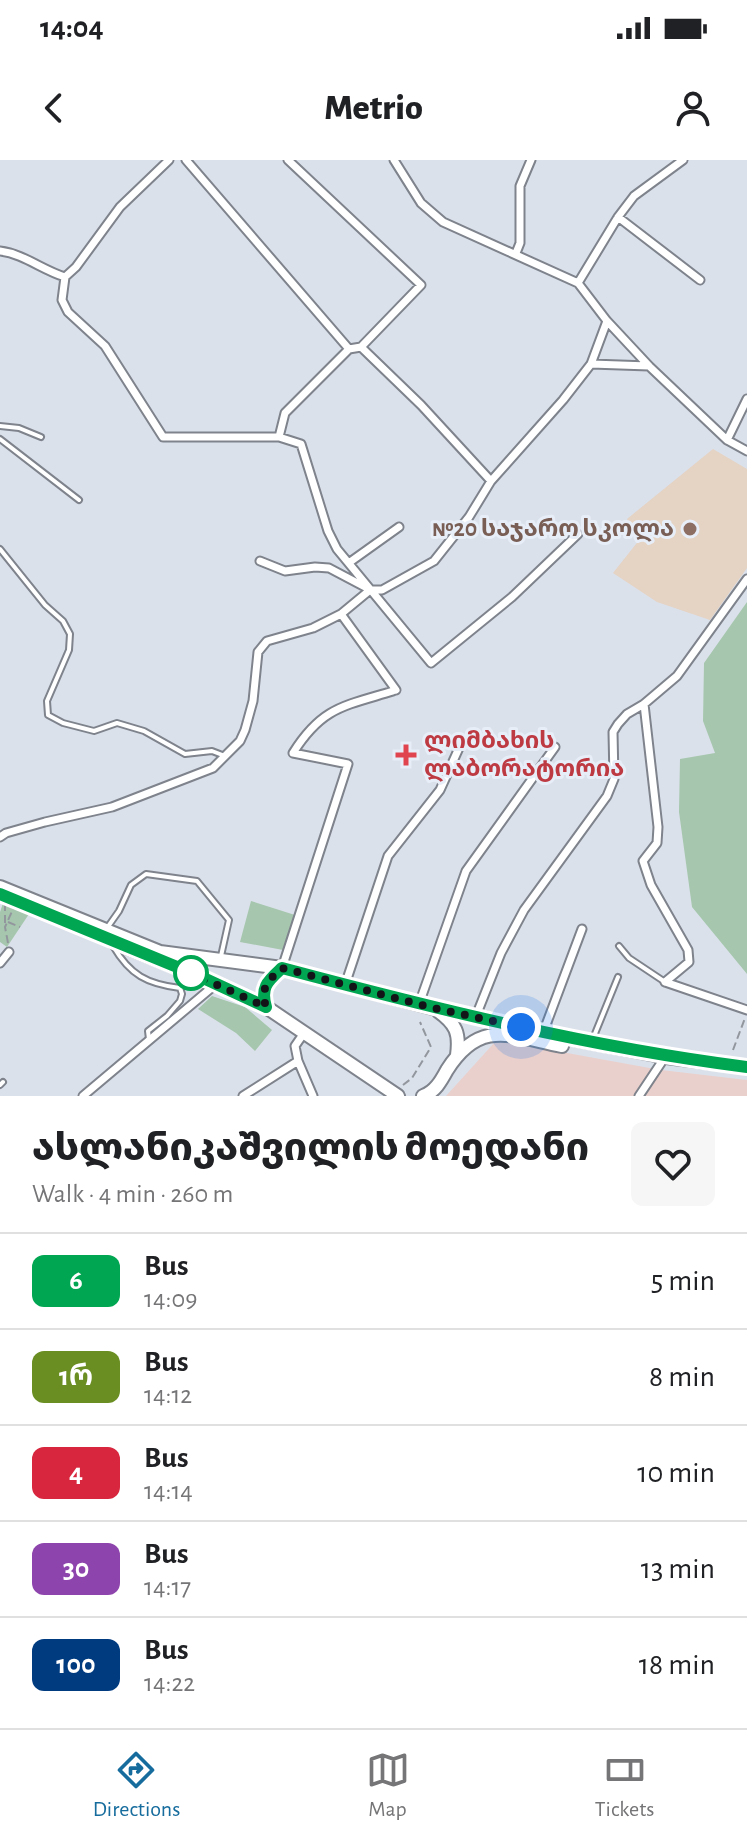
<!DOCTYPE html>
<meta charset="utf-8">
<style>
:root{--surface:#fff;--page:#f6f6f6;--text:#202124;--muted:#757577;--line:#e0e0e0;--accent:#166c9d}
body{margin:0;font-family:"Alegreya Sans","Noto Sans Georgian",sans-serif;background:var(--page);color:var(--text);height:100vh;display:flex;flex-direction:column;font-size:30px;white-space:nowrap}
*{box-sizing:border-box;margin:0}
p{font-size:26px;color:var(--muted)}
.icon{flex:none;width:44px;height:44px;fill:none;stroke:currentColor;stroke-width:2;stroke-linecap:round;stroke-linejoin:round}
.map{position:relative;height:936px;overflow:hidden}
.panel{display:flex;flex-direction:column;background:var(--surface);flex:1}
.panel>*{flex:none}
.badge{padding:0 16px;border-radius:12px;font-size:28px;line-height:52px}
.you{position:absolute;width:40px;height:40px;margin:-20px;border:6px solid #fff;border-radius:50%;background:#1a73e8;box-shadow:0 0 0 12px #1a73e833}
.map>.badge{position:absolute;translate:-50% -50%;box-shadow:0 0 0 4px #fff}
.round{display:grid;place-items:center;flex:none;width:84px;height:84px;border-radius:12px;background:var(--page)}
.summary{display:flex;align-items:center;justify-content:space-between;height:136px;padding:0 32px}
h1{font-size:38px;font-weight:800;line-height:60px}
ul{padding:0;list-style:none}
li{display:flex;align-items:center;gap:24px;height:96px;padding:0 32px;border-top:2px solid var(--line)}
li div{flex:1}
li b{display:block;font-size:30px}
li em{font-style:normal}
li .badge{min-width:88px;font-weight:700;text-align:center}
.status{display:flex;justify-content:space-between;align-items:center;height:56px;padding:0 40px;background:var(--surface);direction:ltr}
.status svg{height:22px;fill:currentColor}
header{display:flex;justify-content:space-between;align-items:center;height:104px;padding:0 32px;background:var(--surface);font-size:36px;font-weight:800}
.tabs{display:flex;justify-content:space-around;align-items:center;height:112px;border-top:2px solid var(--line);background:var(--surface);font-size:22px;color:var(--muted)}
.tabs a{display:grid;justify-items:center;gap:4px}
.tabs .current{color:var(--accent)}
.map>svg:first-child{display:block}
</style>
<div class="status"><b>14:04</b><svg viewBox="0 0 49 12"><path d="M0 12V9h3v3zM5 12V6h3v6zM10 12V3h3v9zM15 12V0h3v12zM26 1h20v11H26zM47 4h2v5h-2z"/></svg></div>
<header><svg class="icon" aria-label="back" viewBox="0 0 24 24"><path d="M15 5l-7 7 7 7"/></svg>Metrio<svg class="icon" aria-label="person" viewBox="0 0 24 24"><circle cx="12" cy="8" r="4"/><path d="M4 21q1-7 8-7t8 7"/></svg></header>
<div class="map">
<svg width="747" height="936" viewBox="0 0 747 936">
<rect width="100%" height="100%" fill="#dbe1eb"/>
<path fill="#ead0cc" d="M506,882L655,909L636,936H446L494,883Z
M661,910L747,920V936H643Z"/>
<path fill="#e5d3c3" d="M713,289L747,309V408L710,460L657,442L613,413L640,379L627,359Z"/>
<path fill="#a6c7ae" d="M747,442V814L692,747L679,652L680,599L715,593L703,561L704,503Z
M251,741L295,755L283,790L240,782Z
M3,743L29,754L7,787L0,782V752Z
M212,836L245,847L272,870L255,891L236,873L198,849Z"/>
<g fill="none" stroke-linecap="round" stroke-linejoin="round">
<g stroke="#7e838c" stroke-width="8">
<path id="lane" d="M0,266L19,268L41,277
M0,279L79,340
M0,389L45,445L63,461L70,474L69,490L47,541L48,555L63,563L94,571L117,563L144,571L185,594L212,591L225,596
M107,768L119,751L131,725L146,714L197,721L229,760L221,796
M113,786C130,815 147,824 180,828L197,818
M619,786L629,798L665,822
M149,879L148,871L167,856L180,841L182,834L180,828
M592,881L618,817
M0,925L3,922"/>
</g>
<g stroke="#7e838c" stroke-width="11">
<path id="street" d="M186,0L349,189
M394,0L421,43L443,62L578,123L607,161L649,206L727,280L747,291
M618,57L700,120
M0,91C24,94 42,110 65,117L76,107L120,47L169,0
M516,93L520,83V26L531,0
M65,117L62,140L68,152L105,186L163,277H279L301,284L328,371L337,389L431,503L512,437L578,374
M578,123L618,57L634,36L683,0
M361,187L421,245L491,321
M591,204L649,206
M279,277L285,253L349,189L361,187L421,125L288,0
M727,280L747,239
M260,401L285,411L315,407L329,408L365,427
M350,402L399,367
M341,454L396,530
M644,544L658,667L657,683L643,701L651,725L688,790L689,802L665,822
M0,677L6,673L45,662L112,647L213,608L240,581L245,570L253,541L258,492L267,481L313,468L341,454L370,430H382L434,401L469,357L491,321L563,240L591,204L607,161
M0,803L9,792
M282,808L348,604L293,593C322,547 344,546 393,531
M665,822L747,850
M345,825L388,696L440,630L459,588
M419,844L466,711L555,587
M476,856L501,793L524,750L607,636L614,619L613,572L618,564L627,554L644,544L677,516L747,419
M304,873L295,886L298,901L313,936
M543,873L582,769
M83,936L216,824
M243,936L298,901
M639,936L661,903"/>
</g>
<g stroke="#7e838c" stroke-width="16">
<path id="primary" d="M0,727L160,792L282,808L433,848L476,856L543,873L666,897L747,907
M114,782L199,816L266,847L398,936
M266,847C259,827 268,821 282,808
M438,851C456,864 460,873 457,895
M423,936C435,932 441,921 447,910C480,858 511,876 562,886"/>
</g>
<path stroke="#92979e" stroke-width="2" stroke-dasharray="8 4" stroke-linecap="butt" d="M5,743V766
M8,762L20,767
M8,783L5,767L14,747
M733,890L745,858
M403,925L412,918L431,887L420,862"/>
<use href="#lane" stroke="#fff" stroke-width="4"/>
<use href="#street" stroke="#fff" stroke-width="7"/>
<use href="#primary" stroke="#fff" stroke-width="12"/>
</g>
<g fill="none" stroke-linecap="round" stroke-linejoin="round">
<g stroke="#fff" stroke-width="18">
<path id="line" d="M0,734L199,816L266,847C260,827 268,821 282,808C436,849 589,887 747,907"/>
</g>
<use href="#line" stroke="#00a651" stroke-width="12"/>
<path stroke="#121417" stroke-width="8" stroke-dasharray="0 14.4" d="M191,813L266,847C260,827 268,821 282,808L433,848L521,867"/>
</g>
<circle fill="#8d6e63" stroke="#e8eef8" stroke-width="3" cx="690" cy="369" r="8"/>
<path fill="#e0444e" stroke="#e8eef8" stroke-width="3" d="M402 583h8v8h8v8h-8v8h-8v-8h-8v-8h8z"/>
<circle fill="#fff" stroke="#00a651" stroke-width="4" cx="191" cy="813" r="16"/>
<g text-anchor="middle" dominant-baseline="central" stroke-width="6" stroke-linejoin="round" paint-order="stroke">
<g font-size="24" font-weight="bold" fill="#785e54" stroke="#e8eef8" text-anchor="end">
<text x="674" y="369">№20 საჯარო სკოლა</text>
</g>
<g font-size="24" font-weight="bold" fill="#be3a42" stroke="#e8eef8" text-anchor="start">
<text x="424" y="581">ლიმბახის<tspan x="424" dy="28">ლაბორატორია</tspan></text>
</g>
</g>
</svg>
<div class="you" style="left:521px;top:867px"></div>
</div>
<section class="panel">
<div class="summary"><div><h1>ასლანიკაშვილის მოედანი</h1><p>Walk · 4 min · 260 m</p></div><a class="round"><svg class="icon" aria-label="heart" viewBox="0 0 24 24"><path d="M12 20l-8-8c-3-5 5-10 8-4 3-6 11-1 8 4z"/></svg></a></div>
<ul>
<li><span class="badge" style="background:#00a651;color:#fff">6</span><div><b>Bus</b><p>14:09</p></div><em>5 min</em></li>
<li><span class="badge" style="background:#6b8e23;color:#fff">1რ</span><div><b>Bus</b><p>14:12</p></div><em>8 min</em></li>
<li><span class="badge" style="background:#d7263d;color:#fff">4</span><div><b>Bus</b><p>14:14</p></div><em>10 min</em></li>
<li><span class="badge" style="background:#8e44ad;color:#fff">30</span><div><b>Bus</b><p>14:17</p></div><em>13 min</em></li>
<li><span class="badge" style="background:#003b80;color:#fff">100</span><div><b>Bus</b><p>14:22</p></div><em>18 min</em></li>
</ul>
</section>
<nav class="tabs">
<a class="current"><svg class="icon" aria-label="directions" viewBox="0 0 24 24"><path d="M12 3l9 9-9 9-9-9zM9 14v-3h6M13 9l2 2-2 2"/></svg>Directions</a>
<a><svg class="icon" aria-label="map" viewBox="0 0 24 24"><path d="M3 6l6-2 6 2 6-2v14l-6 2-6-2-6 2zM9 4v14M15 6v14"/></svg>Map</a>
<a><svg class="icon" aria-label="tickets" viewBox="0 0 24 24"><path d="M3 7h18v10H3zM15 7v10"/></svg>Tickets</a>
</nav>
